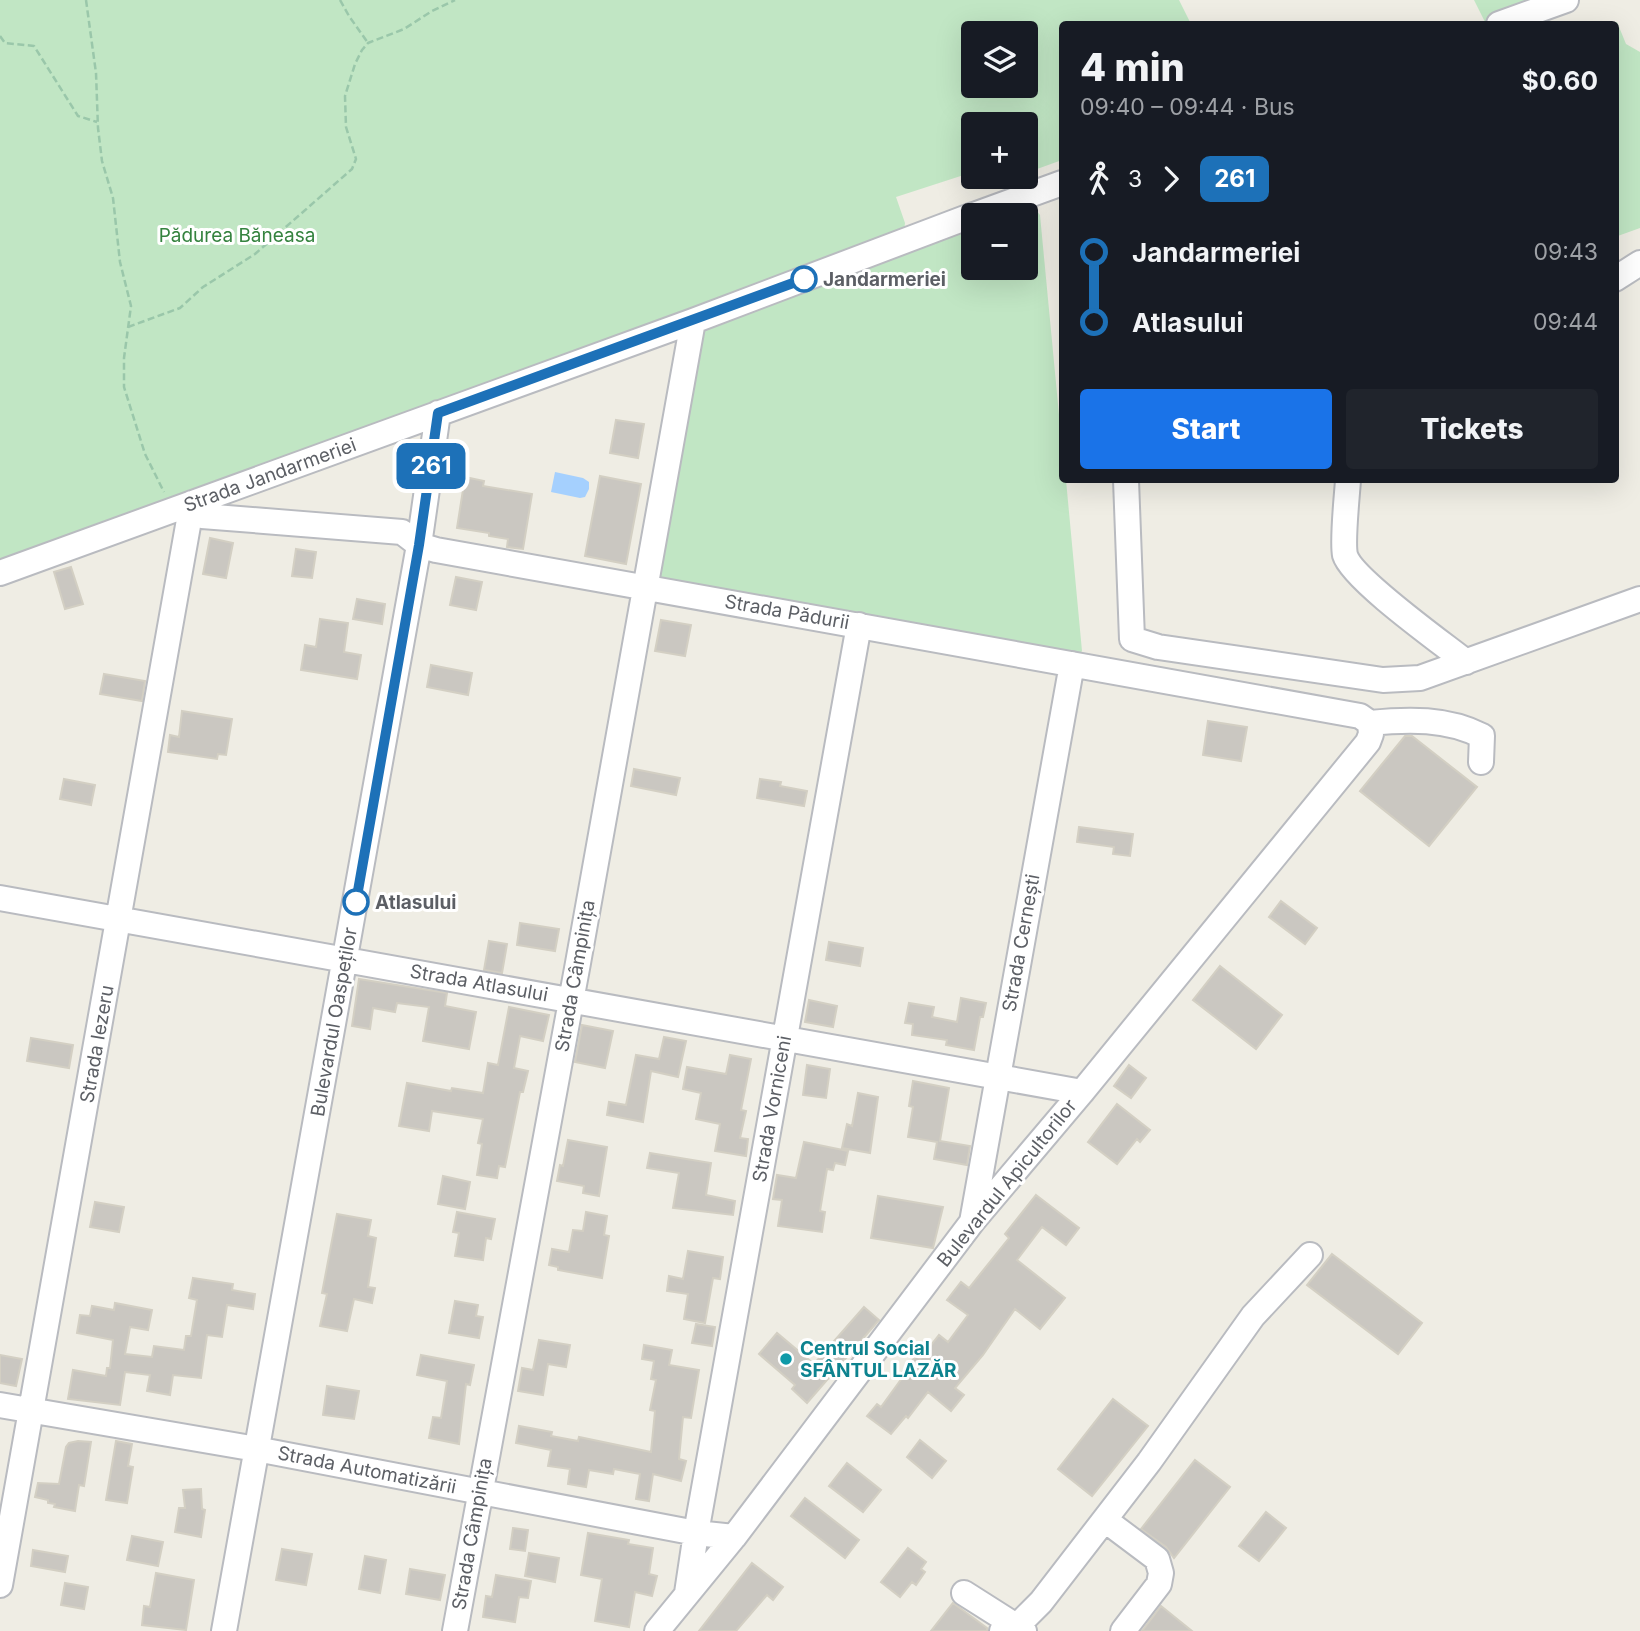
<!DOCTYPE html>
<meta charset="utf-8">
<style>
:root{--surface:#171b24;--page:#20242c;--text:#f1f3f6;--muted:#9ea1a6;--accent:#1a73e8}
body{margin:0;font-family:Inter,sans-serif;background:var(--page);color:var(--text);height:100vh;display:flex;flex-direction:column;font-size:26px;white-space:nowrap}
*{box-sizing:border-box;margin:0}
p{font-size:23px;color:var(--muted)}
.icon{flex:none;width:38px;height:38px;fill:none;stroke:currentColor;stroke-width:2;stroke-linecap:round;stroke-linejoin:round}
.map{position:relative;flex:1;overflow:hidden}
.sheet{position:absolute;left:1059px;top:21px;width:560px;height:462px;display:flex;flex-direction:column;background:var(--surface);border-radius:7px;box-shadow:0 7px 28px #0002}
.sheet>*{flex:none}
.badge{padding:0 14px;border-radius:10px;font-size:24px;line-height:46px}
.buttons{position:absolute;left:961px;top:21px;display:grid;gap:14px}
.buttons a{display:grid;place-items:center;width:77px;height:77px;border-radius:7px;background:var(--surface);box-shadow:0 7px 28px #0002;font-size:35px}
.map>.badge{position:absolute;translate:-50% -50%;box-shadow:0 0 0 4px #fff}
.legs{display:flex;align-items:center;gap:10px;height:77px;padding:0 21px;font-size:23px}
.legs p{margin-inline-start:auto}
.headline{display:flex;align-items:center;justify-content:space-between;height:119px;padding:0 21px}
h1{font-size:38px;font-weight:800;line-height:52px}
.cta{display:flex;gap:14px;margin-top:auto;padding:14px 21px}
.cta a{flex:1;height:80px;border-radius:7px;background:var(--accent);color:#fff;font-size:28px;font-weight:800;line-height:80px;text-align:center}
.cta a+a{background:var(--page);color:var(--text)}
ul{padding:0 21px;list-style:none}
li{display:flex;align-items:center;gap:24px;height:70px;font-size:26px}
li i{display:grid;place-items:center;width:10px;height:100%;margin:0 9px;background:currentColor}
li i::after{content:'';width:18px;height:18px;margin:-9px;border:5px solid;border-radius:50%;background:var(--surface)}
li p{margin-inline-start:auto}
li:first-child i{background:linear-gradient(#0000 50%,currentColor 0)}
li:last-child i{background:linear-gradient(currentColor 50%,#0000 0)}
.map>svg:first-child{display:block}
</style>
<div class="map">
<svg width="1640" height="1631" viewBox="0 0 1640 1631">
<rect width="100%" height="100%" fill="#efede4"/>
<path fill="#c1e6c4" fill-rule="evenodd" d="M0,0H1179L1191,24H1062V160L1026,173V124H973V172L896,197L905,223L903,240L973,215V268H1026V215H974L1025,196L1040,215L1062,446V480H1066L1082,651L1072,664L645,587L693,322L0,573ZM973,33H1026V86H973Z
M1474,0H1566L1499,24H1486Z
M1617,22L1626,44L1640,52V228L1615,237V24H1610Z"/>
<path fill="#a5d0fe" d="M555,472L583,478L589,482V489L585,497L580,498L551,492Z"/>
<path fill="#cac7c1" stroke="#d3cfc3" stroke-width="2" d="M616,420L644,424L638,458L610,453Z
M600,476L641,484L626,564L585,556Z
M465,477L484,481L483,486L532,494L523,549L507,547L508,539L489,536V533L457,528Z
M210,538L233,543L226,578L203,574Z
M296,549L316,552L312,578L292,576Z
M71,567L83,604L65,609L54,572Z
M456,577L482,582L476,610L450,605Z
M357,599L385,604L382,624L353,619Z
M320,619L348,623L344,652L361,655L357,679L301,670L305,645L316,647Z
M661,620L691,625L685,656L655,651Z
M431,665L472,673L468,695L427,687Z
M104,674L145,681L142,701L100,694Z
M182,711L232,719L226,755L218,754L217,759L168,752L170,735L179,737Z
M1208,721L1247,727L1241,761L1203,755Z
M1405,736H1412L1477,787L1429,846L1360,791Z
M634,769L680,778L676,795L631,786Z
M64,779L95,785L91,805L60,799Z
M760,779L781,782L780,786L807,791L804,806L757,798Z
M1079,827L1133,834L1130,856L1113,854L1114,847L1077,842Z
M1281,901L1317,928L1305,944L1269,917Z
M520,923L559,929L555,951L517,945Z
M489,941L507,944L502,973L484,970Z
M829,942L863,948L860,966L826,960Z
M1220,966L1282,1015L1256,1049L1193,1000Z
M359,979L447,993L445,1006L476,1012L469,1049L423,1041L429,1007L397,1003L395,1012L373,1008L370,1029L352,1026Z
M961,998L986,1003L983,1017H980L974,1050L946,1045L947,1040L912,1035L913,1024L905,1023L909,1003L934,1007L932,1017L957,1022Z
M809,1000L837,1006L833,1027L805,1022Z
M509,1007L549,1015L543,1041L520,1036L514,1068L528,1071L523,1092H520L505,1167L499,1166L497,1178L477,1175L482,1144L478,1143L483,1119L432,1111L429,1131L399,1126L407,1083L451,1091L452,1088L483,1093L488,1063L498,1065Z
M582,1025L613,1031L605,1068L575,1062Z
M664,1037L686,1041L678,1077L651,1071L643,1122L607,1115L609,1102L626,1105L636,1055L659,1059Z
M31,1038L73,1045L69,1068L27,1061Z
M730,1055L751,1059L741,1110L746,1111L740,1138L748,1139L746,1156L715,1151L720,1124L696,1119L701,1093L683,1089L687,1067L726,1074Z
M807,1065L830,1069L826,1098L803,1095Z
M1129,1065L1146,1078L1131,1098L1114,1086Z
M913,1081L949,1088L940,1141L970,1146L967,1165L934,1159L937,1142L908,1137L913,1107L909,1106Z
M858,1093L878,1097L870,1153L842,1148L847,1124L852,1126Z
M1117,1104L1150,1130L1140,1142L1137,1139L1117,1164L1088,1142Z
M568,1140L607,1147L599,1196L583,1193L584,1186L557,1181L560,1165L563,1166Z
M804,1142L848,1151L845,1165L835,1163L833,1170L827,1169L820,1211L825,1212L822,1232L778,1226L782,1200L773,1199L777,1175L796,1178Z
M650,1153L711,1163L706,1195L735,1201L733,1215L673,1208L679,1173L647,1168Z
M443,1176L470,1182L465,1209L438,1204Z
M1036,1195L1079,1228L1066,1245L1042,1227L1017,1260L1065,1298L1040,1329L1015,1309L983,1355L955,1388L964,1395L951,1411L928,1392L908,1418L906,1416L891,1434L867,1416L877,1404L881,1407L902,1378L899,1376L916,1356L920,1359L939,1335L948,1342L968,1315L947,1300L961,1282L969,1288L1009,1238L1005,1234Z
M878,1196L943,1207L933,1248L871,1238Z
M95,1202L124,1207L119,1232L90,1227Z
M457,1212L495,1219L491,1239L486,1238L483,1260L455,1256L459,1233L453,1232Z
M586,1212L607,1216L604,1235L609,1236L602,1278L558,1270V1267L549,1265L552,1249L569,1252L573,1230L583,1231Z
M337,1214L371,1220L368,1236L376,1238L368,1287L375,1288L372,1303L354,1299L347,1331L320,1326L327,1294L322,1293Z
M688,1251L723,1257L720,1279L713,1278L705,1323L684,1319L688,1294L667,1291L669,1276L683,1279Z
M1332,1254L1422,1323L1398,1354L1307,1285Z
M193,1278L233,1284L232,1290L255,1294L253,1309L227,1305L222,1337L207,1335L201,1378L173,1375L170,1395L147,1391L150,1375L125,1372L120,1405L68,1399L73,1370L106,1376L107,1368H110L113,1340L77,1333L80,1315L90,1316L92,1306L114,1310L115,1303L152,1310L148,1330L130,1327L125,1354L152,1357L154,1346L184,1350L186,1336H191L197,1300L189,1298Z
M455,1301L478,1305L476,1316L483,1317L479,1338L449,1333Z
M864,1307L879,1320L807,1403L792,1389L795,1385L759,1354L777,1333L814,1364Z
M696,1324L715,1327L712,1346L692,1343Z
M539,1340L570,1345L566,1367L548,1364L543,1395L518,1391L522,1368L533,1370Z
M644,1345L672,1350L669,1365L699,1370L691,1418L683,1417L679,1459L686,1461L681,1481L653,1474L649,1501L636,1499L640,1474L614,1469L613,1474L589,1470L586,1487L568,1484L570,1469L548,1466L551,1450L516,1443L519,1426L552,1432L551,1436L578,1441L579,1437L651,1452L655,1411L650,1410L656,1380L651,1379L654,1361L642,1359Z
M0,1355L22,1359L16,1386L0,1383Z
M421,1355L474,1365L470,1385L466,1384L459,1444L429,1438L433,1417L441,1418L447,1381L417,1375Z
M327,1386L359,1391L354,1419L323,1415Z
M1113,1399L1148,1426L1092,1496L1058,1469Z
M920,1440L946,1461L932,1478L907,1457Z
M78,1441L91,1442L84,1486L79,1485L75,1511L54,1507L55,1504L48,1503V1500L35,1497L38,1483L59,1484L66,1447L69,1443Z
M116,1441L132,1444L128,1466L133,1467L127,1503L106,1500Z
M1195,1460L1230,1487L1174,1558L1166,1547L1141,1529Z
M847,1463L881,1490L863,1512L829,1486Z
M201,1489L202,1509L205,1510L201,1537L175,1532L179,1508H185L183,1490Z
M805,1498L859,1540L845,1558L791,1516Z
M1266,1512L1286,1528L1259,1561L1239,1546Z
M513,1528L528,1530L525,1551L510,1549Z
M588,1533L629,1540L628,1544L653,1548L649,1574L657,1576L652,1596L635,1592L629,1627L595,1621L602,1579L581,1575Z
M132,1536L163,1542L158,1566L127,1560Z
M908,1548L926,1562L921,1569L925,1572L916,1585L912,1582L900,1597L881,1582Z
M282,1549L312,1554L306,1585L276,1580Z
M33,1550L68,1556L65,1572L31,1566Z
M529,1553L559,1558L555,1582L525,1576Z
M365,1556L386,1560L380,1593L359,1589Z
M752,1563L783,1587L773,1600L767,1595L736,1631H699Z
M410,1569L445,1575L440,1600L406,1594Z
M156,1573L194,1580L186,1630L142,1625L144,1606L150,1607Z
M496,1575L531,1581L528,1598L519,1597L515,1622L483,1617L486,1596L492,1597Z
M65,1583L88,1587L84,1609L61,1605Z
M953,1603L987,1628V1631H931Z
M1161,1606L1192,1631H1142Z"/>
<g fill="none" stroke-linecap="round" stroke-linejoin="round">
<g stroke="#b9bbc0" stroke-width="28">
<path id="minor" d="M1499,24L1566,0
M974,215L1062,183
M1615,279L1640,263
M1126,480L1132,639L1158,647L1383,680L1420,678L1640,599
M1348,480C1347,496 1342,541 1345,555C1352,579 1442,643 1466,662
M192,503L194,509L202,516L402,532L419,545L436,550L1360,716L1370,723L1371,734L1368,742L1082,1092L972,1222L734,1537L657,1631
M0,573L693,321L973,215
M1370,723C1408,719 1447,718 1482,736L1481,762
M0,898L1082,1092
M972,1222L1072,664
M0,1405L256,1449L696,1533L734,1537
M1105,1520L1157,1559L1161,1573L1159,1584L1123,1631
M0,1585L192,503
M687,1593L696,1533L859,625
M964,1593L1024,1631
M224,1631L419,545L438,413
M455,1631L578,963L693,321
M1002,1631L1018,1625L1041,1602L1149,1462L1253,1316L1310,1255"/>
</g>
<path stroke="#9ac7aa" stroke-width="2.5" stroke-dasharray="7 3.5" stroke-linecap="butt" d="M86,0L96,73L98,128L102,161L113,198L120,262L131,306L124,358V387L145,454L164,492
M340,0L349,16L368,43
M0,36L5,43L34,46L78,116L97,122
M128,327L180,308L203,287L255,254L352,169L356,159L346,127L345,96L355,64L362,50L368,43L404,29L432,11L455,0"/>
<use href="#minor" stroke="#fff" stroke-width="24"/>
</g>
<g fill="none" stroke-linecap="round" stroke-linejoin="round">
<g stroke="#fff" stroke-width="16">
<path id="line-1" d="M356,902L419,545L438,413L804,279"/>
</g>
<use href="#line-1" stroke="#1d71b8" stroke-width="10"/>
</g>
<g fill="#fff" stroke="#1d71b8" stroke-width="3.5">
<circle cx="804" cy="279" r="12"/>
<circle cx="356" cy="902" r="12"/>
</g>
<circle fill="#0f9aa8" stroke="#fff" stroke-width="2.5" cx="786" cy="1359" r="7"/>
<g text-anchor="middle" dominant-baseline="central" stroke-width="6" stroke-linejoin="round" paint-order="stroke">
<g font-size="19" fill="#35833f" stroke="#fff">
<text x="237" y="235">Pădurea Băneasa</text>
</g>
<g font-size="19" font-weight="bold" fill="#5c5f65" stroke="#fff" text-anchor="start">
<text x="823" y="279">Jandarmeriei</text>
<text x="375" y="902">Atlasului</text>
</g>
<g font-size="19" fill="#5c5f65" stroke="#fff">
<text transform="translate(270 475) rotate(-20)">Strada Jandarmeriei</text>
<text transform="translate(787 612) rotate(10)">Strada Pădurii</text>
<text transform="translate(1021 943) rotate(-80)">Strada Cernești</text>
<text transform="translate(575 976) rotate(-80)">Strada Câmpinița</text>
<text transform="translate(479 983) rotate(10)">Strada Atlasului</text>
<text transform="translate(334 1022) rotate(-80)">Bulevardul Oaspeților</text>
<text transform="translate(97 1044) rotate(-80)">Strada Iezeru</text>
<text transform="translate(772 1109) rotate(-80)">Strada Vorniceni</text>
<text transform="translate(1007 1183) rotate(-51)">Bulevardul Apicultorilor</text>
<text transform="translate(367 1470) rotate(11)">Strada Automatizării</text>
<text transform="translate(472 1534) rotate(-80)">Strada Câmpinița</text>
</g>
<g font-size="19" font-weight="bold" fill="#0d838f" stroke="#fff" text-anchor="start">
<text x="800" y="1348">Centrul Social<tspan x="800" dy="22">SFÂNTUL LAZĂR</tspan></text>
</g>
</g>
</svg>
<div class="buttons">
<a><svg class="icon" aria-label="layers" viewBox="0 0 24 24"><path d="M12 4l9 5-9 5-9-5zM3 14l9 5 9-5"/></svg></a>
<a>+</a>
<a>−</a>
</div>
<b class="badge" style="left:431px;top:466px;background:#1d71b8;color:#fff">261</b>
<section class="sheet">
<div class="headline"><div><h1>4 min</h1><p>09:40 – 09:44 · Bus</p></div><b>$0.60</b></div>
<div class="legs"><svg class="icon" aria-label="walk" viewBox="0 0 24 24"><circle cx="13" cy="4" r="2"/><path d="M13 8l-2 6 4 7M11 14l-3 7M7 12l3-4h3l4 4"/></svg>3<svg class="icon" aria-label="forward" viewBox="0 0 24 24"><path d="M9 5l7 7-7 7"/></svg><b class="badge" style="background:#1d71b8;color:#fff">261</b></div>
<ul>
<li><i style="color:#1d71b8"></i><b>Jandarmeriei</b><p>09:43</p></li>
<li><i style="color:#1d71b8"></i><b>Atlasului</b><p>09:44</p></li>
</ul>
<div class="cta"><a>Start</a><a>Tickets</a></div>
</section>
</div>
